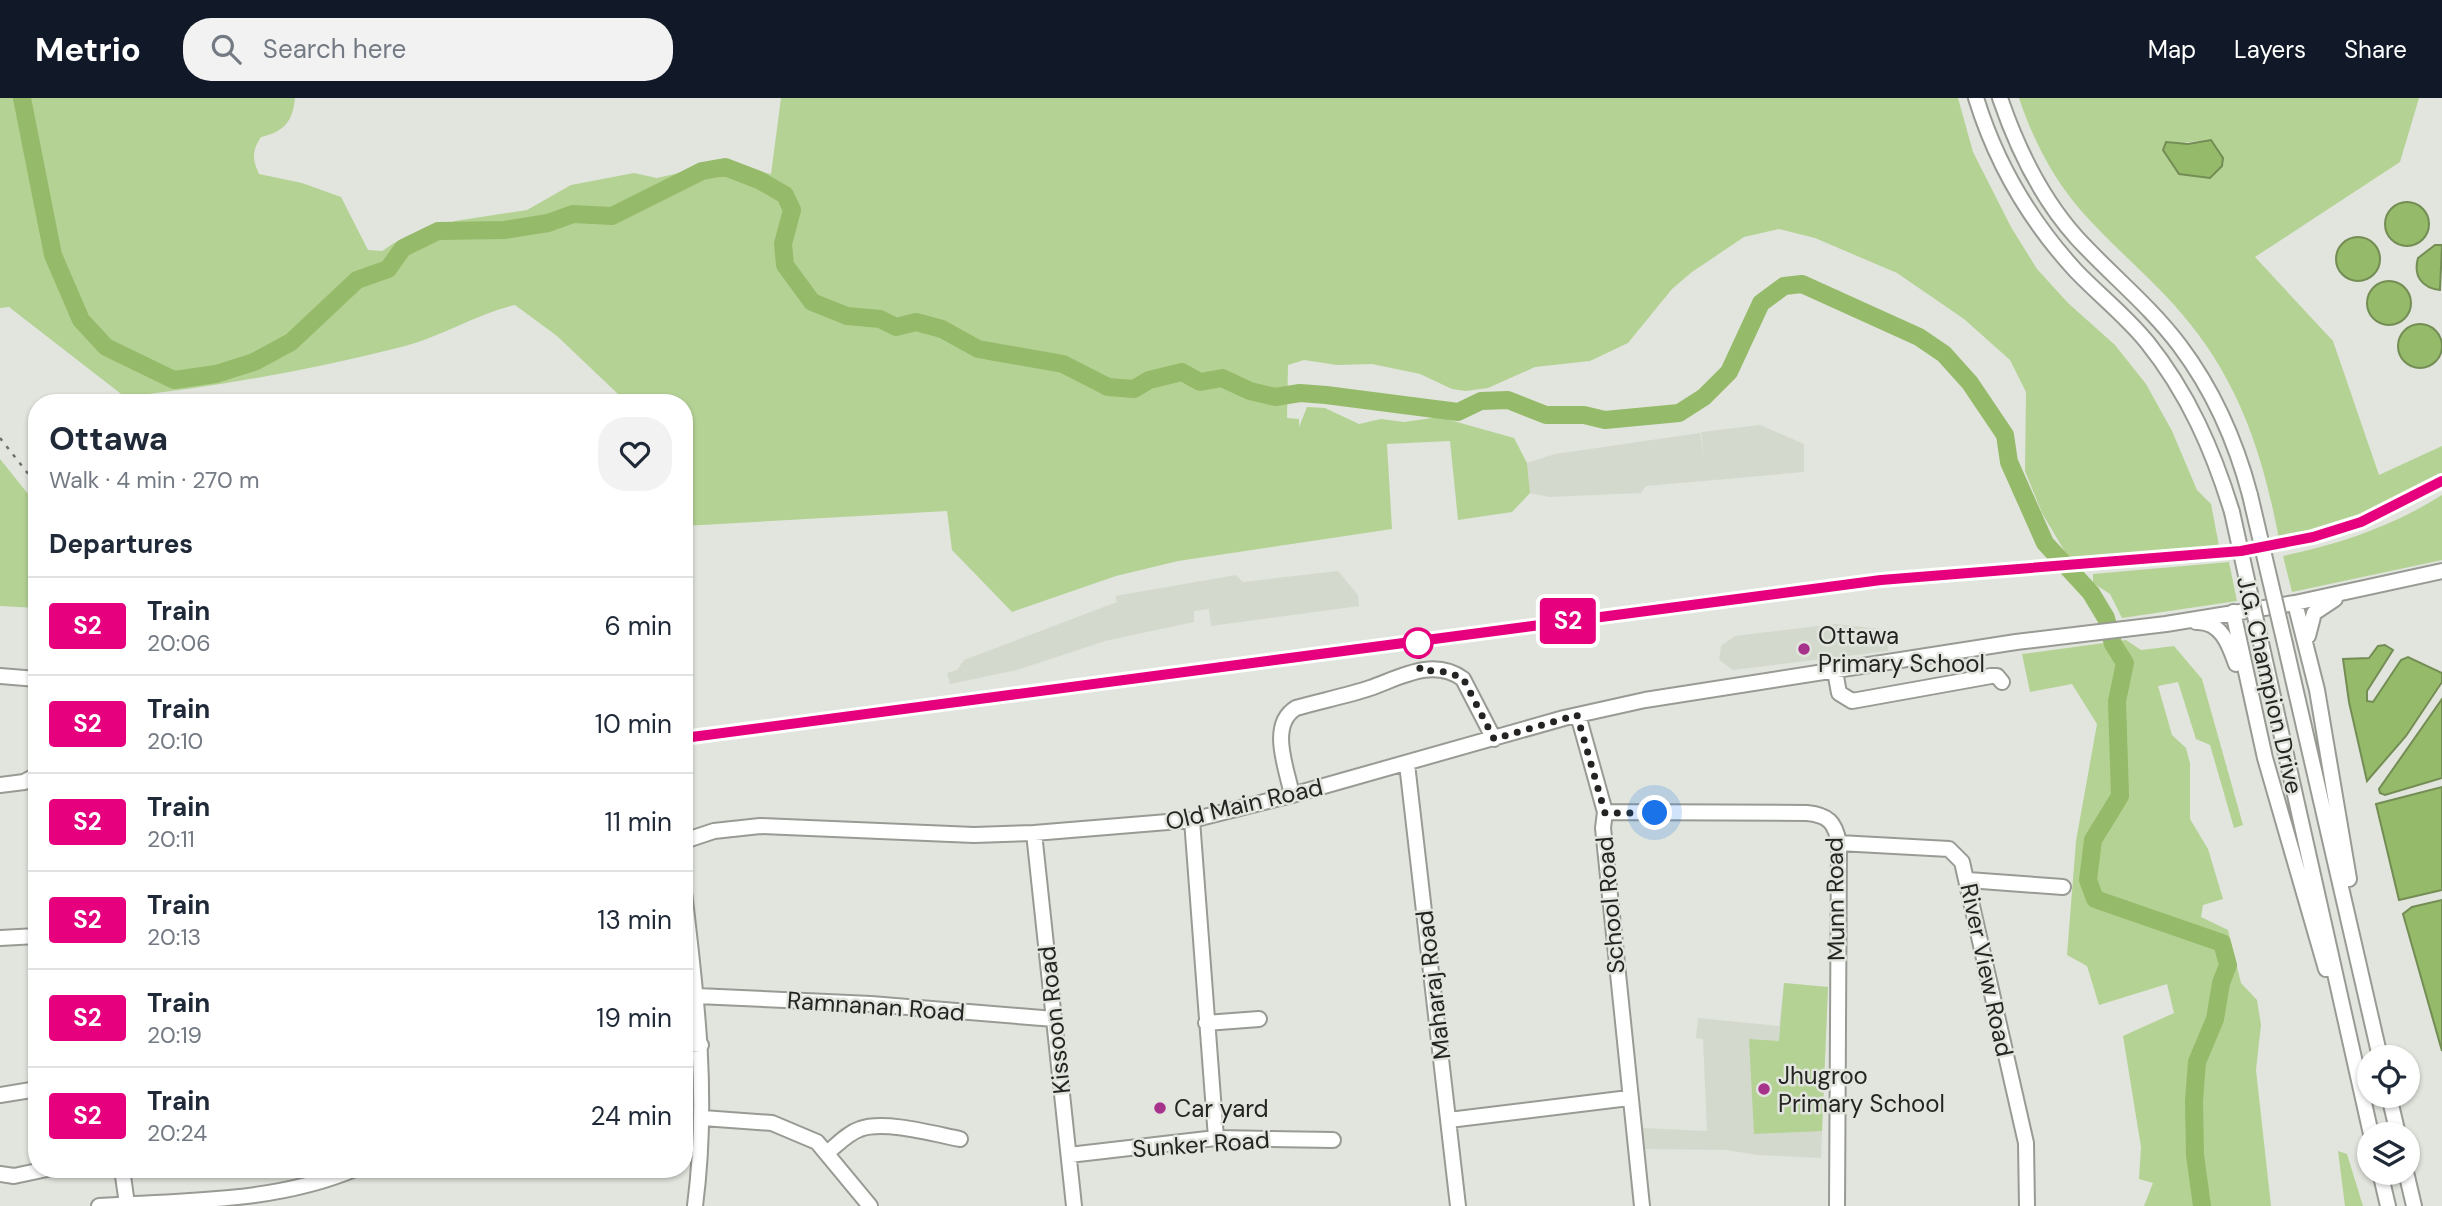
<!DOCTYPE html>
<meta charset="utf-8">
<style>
:root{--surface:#fff;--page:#f2f2f3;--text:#1f2937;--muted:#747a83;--line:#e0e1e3;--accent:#111827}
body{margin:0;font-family:"DM Sans",sans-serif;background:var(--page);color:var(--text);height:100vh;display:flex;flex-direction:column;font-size:26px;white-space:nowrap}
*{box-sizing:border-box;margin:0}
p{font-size:23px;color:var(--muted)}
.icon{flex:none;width:38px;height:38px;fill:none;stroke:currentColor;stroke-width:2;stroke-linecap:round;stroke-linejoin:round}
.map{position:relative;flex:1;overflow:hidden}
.sheet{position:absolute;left:28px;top:296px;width:665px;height:784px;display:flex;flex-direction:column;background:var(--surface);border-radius:28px;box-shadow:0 2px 5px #0004}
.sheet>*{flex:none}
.badge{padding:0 14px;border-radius:5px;font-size:24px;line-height:46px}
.buttons{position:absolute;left:2357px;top:947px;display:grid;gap:14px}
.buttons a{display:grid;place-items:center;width:63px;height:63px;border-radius:50%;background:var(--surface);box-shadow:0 2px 5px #0004;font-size:35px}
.you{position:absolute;width:35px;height:35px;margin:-18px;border:5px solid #fff;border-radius:50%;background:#1a73e8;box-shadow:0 0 0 10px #1a73e833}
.map>.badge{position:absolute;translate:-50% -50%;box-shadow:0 0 0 4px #fff}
h2{padding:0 21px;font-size:26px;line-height:63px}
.round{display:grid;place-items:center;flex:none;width:74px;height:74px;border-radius:28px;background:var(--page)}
.overview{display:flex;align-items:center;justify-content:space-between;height:119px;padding:0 21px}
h1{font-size:33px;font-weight:700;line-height:52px}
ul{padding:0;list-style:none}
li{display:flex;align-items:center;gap:21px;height:98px;padding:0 21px;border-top:2px solid var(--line)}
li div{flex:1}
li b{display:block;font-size:26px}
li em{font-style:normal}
li .badge{min-width:77px;font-weight:700;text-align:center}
header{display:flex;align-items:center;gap:42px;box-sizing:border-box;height:98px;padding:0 35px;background:var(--accent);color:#fff}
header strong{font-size:33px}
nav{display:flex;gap:38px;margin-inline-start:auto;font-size:24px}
.search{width:490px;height:63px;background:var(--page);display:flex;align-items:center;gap:18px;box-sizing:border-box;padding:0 24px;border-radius:28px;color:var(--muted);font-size:26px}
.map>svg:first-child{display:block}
</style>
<header>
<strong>Metrio</strong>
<div class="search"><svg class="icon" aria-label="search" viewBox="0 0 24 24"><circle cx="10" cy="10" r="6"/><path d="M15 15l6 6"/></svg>Search here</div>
<nav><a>Map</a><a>Layers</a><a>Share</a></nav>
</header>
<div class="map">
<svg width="2442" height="1108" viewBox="0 0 2442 1108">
<rect width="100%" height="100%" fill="#e1e5dd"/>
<path fill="#d3dacd" d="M1760,327L1804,346V374L1646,388L1641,395L1549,399L1530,395L1527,365L1555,356L1700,335L1704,358L1701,334Z
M1338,473L1358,497L1359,508L1211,528L1209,511L1194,513V524L1105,543L1017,572L950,586L947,575L957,572L964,562L1117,504L1115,498L1236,477L1243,484Z
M1835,526L1881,531L1886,538L1888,553L1733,572L1719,562L1721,548L1735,538Z
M1784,885L1828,889L1821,1060L1757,1057L1727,1052L1644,1051L1641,1030L1707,1033L1703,941L1696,940L1698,920L1779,928Z"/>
<path fill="#b5d295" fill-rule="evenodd" d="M0,0H295C293,23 284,34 261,39C252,53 252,61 259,76L302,85L341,99L368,152L382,153L394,145L455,123L527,112L571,87L634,75L657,80L714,67L736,68L771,76L781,0H1958L1973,54L2011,129L2037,171L2068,205L2115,247L2146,286L2172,333L2197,392L2211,406L2219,448L2068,459L2042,415L2025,373L2026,294L2010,262L1964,221L1897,175L1815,140L1779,131L1744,139L1692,174L1672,191L1628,245L1590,263L1535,269L1488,290L1466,293L1452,291L1420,276L1372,266L1337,267L1304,262L1288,267L1287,320L1299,321V329L1307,309L1325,310L1359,326L1381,321L1404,324L1439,319L1514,340L1527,365L1530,395L1512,414L1458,422L1450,343L1387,346L1392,431L1178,463L1116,478L1012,514L952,452L947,413L684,428V304H621L618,296L557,238L515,207C476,216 443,238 405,248C313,272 219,288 125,299L9,209L0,210Z
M2019,0H2419L2400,64L2255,159L2333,243L2379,377L2442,348V375C2391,408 2338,428 2279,441C2264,362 2242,291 2191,227C2159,186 2118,154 2084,116C2054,83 2033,42 2019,0ZM2211,42L2223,60L2210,80L2179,76L2163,52L2179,45Z
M0,361L37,407V510L0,508Z
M2442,397V462L2292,494L2283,458C2340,446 2393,428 2442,397Z
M2229,464L2237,503L2122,520L2110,496L2093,485V476Z
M2126,542L2141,552L2174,548L2202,581L2243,727L2234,730L2210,647L2196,641L2178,584L2158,588L2172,637L2186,650L2190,665V721L2208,751L2223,801L2203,807L2201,819L2228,832L2241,885L2257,902L2261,927L2256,972L2271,1108H2144L2153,1085L2139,1081L2141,1049L2123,938L2174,915L2167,886L2099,907L2087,868L2067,857L2076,743L2097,626L2072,586L2030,594L2022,556Z
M1784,885L1828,889L1822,1033L1754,1036L1749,941L1779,943Z
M2338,1053L2347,1056L2363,1108H2345Z"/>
<path fill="#95ba69" stroke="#738d54" stroke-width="2" d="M2211,42L2223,60L2222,68L2210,80L2179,76L2163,52L2166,44L2188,46Z
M2385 126a22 22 0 1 1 44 0a22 22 0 1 1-44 0Z
M2336 161a22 22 0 1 1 44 0a22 22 0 1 1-44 0Z
M2435,147H2442L2440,192C2422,190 2413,178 2418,160Z
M2367 205a22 22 0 1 1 44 0a22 22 0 1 1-44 0Z
M2398 248a22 22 0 1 1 44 0a22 22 0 1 1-44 0Z
M2385,547L2393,552L2367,593V603L2373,604L2401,562L2408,559L2442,575V584L2406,638L2367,683L2349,604L2343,561L2369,560L2378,548Z
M2442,601V680L2385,697L2380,695L2379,691Z
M2442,689V792L2399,802L2376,706Z
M2442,802V953L2403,816L2412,809Z"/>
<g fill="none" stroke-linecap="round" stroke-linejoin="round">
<path stroke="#95ba69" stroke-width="18" d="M22,0L53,157L81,222L106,249L174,282L216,276L254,264L291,244L357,182L388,171L403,150L438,133L504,132L548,125L573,116L612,118L702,73L725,69L759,82L785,97L792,112L783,146L785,167L812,204L847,218L880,221L896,229L916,224L942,231L978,251L1063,266L1108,289L1134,291L1149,282L1182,274L1200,284L1222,280L1250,293L1275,299L1300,295L1326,297L1458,314L1481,303L1508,302L1546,317H1584L1605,322L1679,315L1704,299L1729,274L1761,205L1784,188L1802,186L1919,239L1944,256L1970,285L2005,337L2009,364L2045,445L2091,495L2106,520L2113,546L2125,565L2117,603L2120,698L2093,742L2088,782L2095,801L2222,845L2228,867L2221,885L2215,921L2197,964L2194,1003L2195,1057L2202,1108"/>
<g stroke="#989b94" stroke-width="18">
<path id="minor" d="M1976,0C1996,65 2030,123 2076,173C2099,197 2126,218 2147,244C2188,295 2213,352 2232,414
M2000,0C2017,50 2042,101 2077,140C2111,177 2150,208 2180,248C2213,292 2236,344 2250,397
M2295,505L2317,592L2349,781
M2233,514L2265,660L2326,871
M2196,524C2221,523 2229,546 2236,566
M2259,536L2371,1036
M2308,538L2314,515L2335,501
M2285,546L2380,959
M1835,573L1839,595L1852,603L1991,578H1997L2002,584
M0,578L37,581
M1578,617L1605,714L1603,730L1642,1108
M1407,666L1458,1108
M0,687L24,684L37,677
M1292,697C1287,671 1268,627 1296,610C1320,603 1346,598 1370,590C1399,580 1433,559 1463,581L1494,641
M1605,714L1807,715C1828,717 1835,724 1839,745L1837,1108
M1192,722L1216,1040
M1034,735L1074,1108
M684,743L714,733L760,728L974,737L1034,735L1192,722L1292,697L1564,620L1645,602L2016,544L2166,526L2295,505L2442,473
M1839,745L1949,751L1962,764L2026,1045L2027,1108
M1968,782L2063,789
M684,794C697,902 709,1000 695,1108
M0,840L37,838
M697,898L871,906L1054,921
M1206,925L1259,921
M684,946L701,947
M0,997L37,991
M2389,998L2398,1036
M703,1020L772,1025L817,1044L870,1108
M1449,1022L1629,1000
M828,1054C838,1046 848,1035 860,1031C885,1022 934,1036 960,1041
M1069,1057L1216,1040L1333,1042
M122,1071L127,1106
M2380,1074L2388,1108
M2406,1074L2414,1108
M0,1076L14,1078L47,1071
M99,1108C186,1102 274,1105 355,1071"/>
</g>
<use href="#minor" stroke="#fff" stroke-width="14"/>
<path stroke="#6f716c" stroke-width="2.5" stroke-dasharray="3.5 7" stroke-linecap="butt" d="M0,340L37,387
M684,640L1881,482L2241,453L2338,432L2398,408L2442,383"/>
<g stroke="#989b94" stroke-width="18" stroke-linecap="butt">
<path id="minor-bridge" d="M2250,397L2285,546
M2232,414L2259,536"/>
</g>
<use href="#minor-bridge" stroke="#fff" stroke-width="14"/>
</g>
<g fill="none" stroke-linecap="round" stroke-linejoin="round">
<g stroke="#fff" stroke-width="16">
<path id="line" d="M684,640L1881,482L2241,453L2313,439L2361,424L2442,383"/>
</g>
<use href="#line" stroke="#e6007e" stroke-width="10"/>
<path stroke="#242522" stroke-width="7" stroke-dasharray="0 12.6" d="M1418,545L1420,572L1446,574L1463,580L1494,641L1577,617L1605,715H1655"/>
</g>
<circle fill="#fff" stroke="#e6007e" stroke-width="3.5" cx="1418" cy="545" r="14"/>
<g fill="#a7328b" stroke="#e1e5dd" stroke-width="2.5">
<circle cx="1804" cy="551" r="7"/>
<circle cx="1764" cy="991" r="7"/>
<circle cx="1160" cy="1010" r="7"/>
</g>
<g text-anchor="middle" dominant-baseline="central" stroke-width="5" stroke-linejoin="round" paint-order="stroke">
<g font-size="24" fill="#242522" stroke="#e1e5dd" text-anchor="start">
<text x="1818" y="537">Ottawa<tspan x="1818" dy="28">Primary School</tspan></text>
<text x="1778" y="977">Jhugroo<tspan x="1778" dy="28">Primary School</tspan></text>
<text x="1174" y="1010">Car yard</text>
</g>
<g font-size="24" fill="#242522" stroke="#e1e5dd">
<text transform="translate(2270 587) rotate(77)">J.G. Champion Drive</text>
<text transform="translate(1244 706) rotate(-13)">Old Main Road</text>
<text transform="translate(1835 801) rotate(-91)">Munn Road</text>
<text transform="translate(1610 807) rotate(-95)">School Road</text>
<text transform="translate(1987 872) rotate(78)">River View Road</text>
<text transform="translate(1433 887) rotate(-97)">Maharaj Road</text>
<text transform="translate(876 908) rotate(4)">Ramnanan Road</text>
<text transform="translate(1054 922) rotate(-96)">Kissoon Road</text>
<text transform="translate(1201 1046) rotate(-4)">Sunker Road</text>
</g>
</g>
</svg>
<div class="buttons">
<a><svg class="icon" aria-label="locate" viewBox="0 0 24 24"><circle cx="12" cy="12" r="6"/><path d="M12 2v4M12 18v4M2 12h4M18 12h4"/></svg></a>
<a><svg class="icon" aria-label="layers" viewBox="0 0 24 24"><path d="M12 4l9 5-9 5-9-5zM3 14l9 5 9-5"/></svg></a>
</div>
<div class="you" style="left:1655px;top:715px"></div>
<b class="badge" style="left:1568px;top:523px;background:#e6007e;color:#fff">S2</b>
<section class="sheet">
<div class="overview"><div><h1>Ottawa</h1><p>Walk · 4 min · 270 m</p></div><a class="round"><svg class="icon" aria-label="heart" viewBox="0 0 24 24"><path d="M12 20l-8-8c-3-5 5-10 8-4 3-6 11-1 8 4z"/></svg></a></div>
<h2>Departures</h2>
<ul>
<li><span class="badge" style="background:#e6007e;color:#fff">S2</span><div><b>Train</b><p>20:06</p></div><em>6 min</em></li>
<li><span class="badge" style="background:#e6007e;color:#fff">S2</span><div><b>Train</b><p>20:10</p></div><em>10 min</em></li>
<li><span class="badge" style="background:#e6007e;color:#fff">S2</span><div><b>Train</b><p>20:11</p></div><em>11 min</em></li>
<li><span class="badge" style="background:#e6007e;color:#fff">S2</span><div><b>Train</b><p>20:13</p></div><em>13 min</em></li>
<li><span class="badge" style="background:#e6007e;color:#fff">S2</span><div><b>Train</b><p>20:19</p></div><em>19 min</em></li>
<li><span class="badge" style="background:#e6007e;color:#fff">S2</span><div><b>Train</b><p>20:24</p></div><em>24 min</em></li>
</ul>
</section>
</div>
